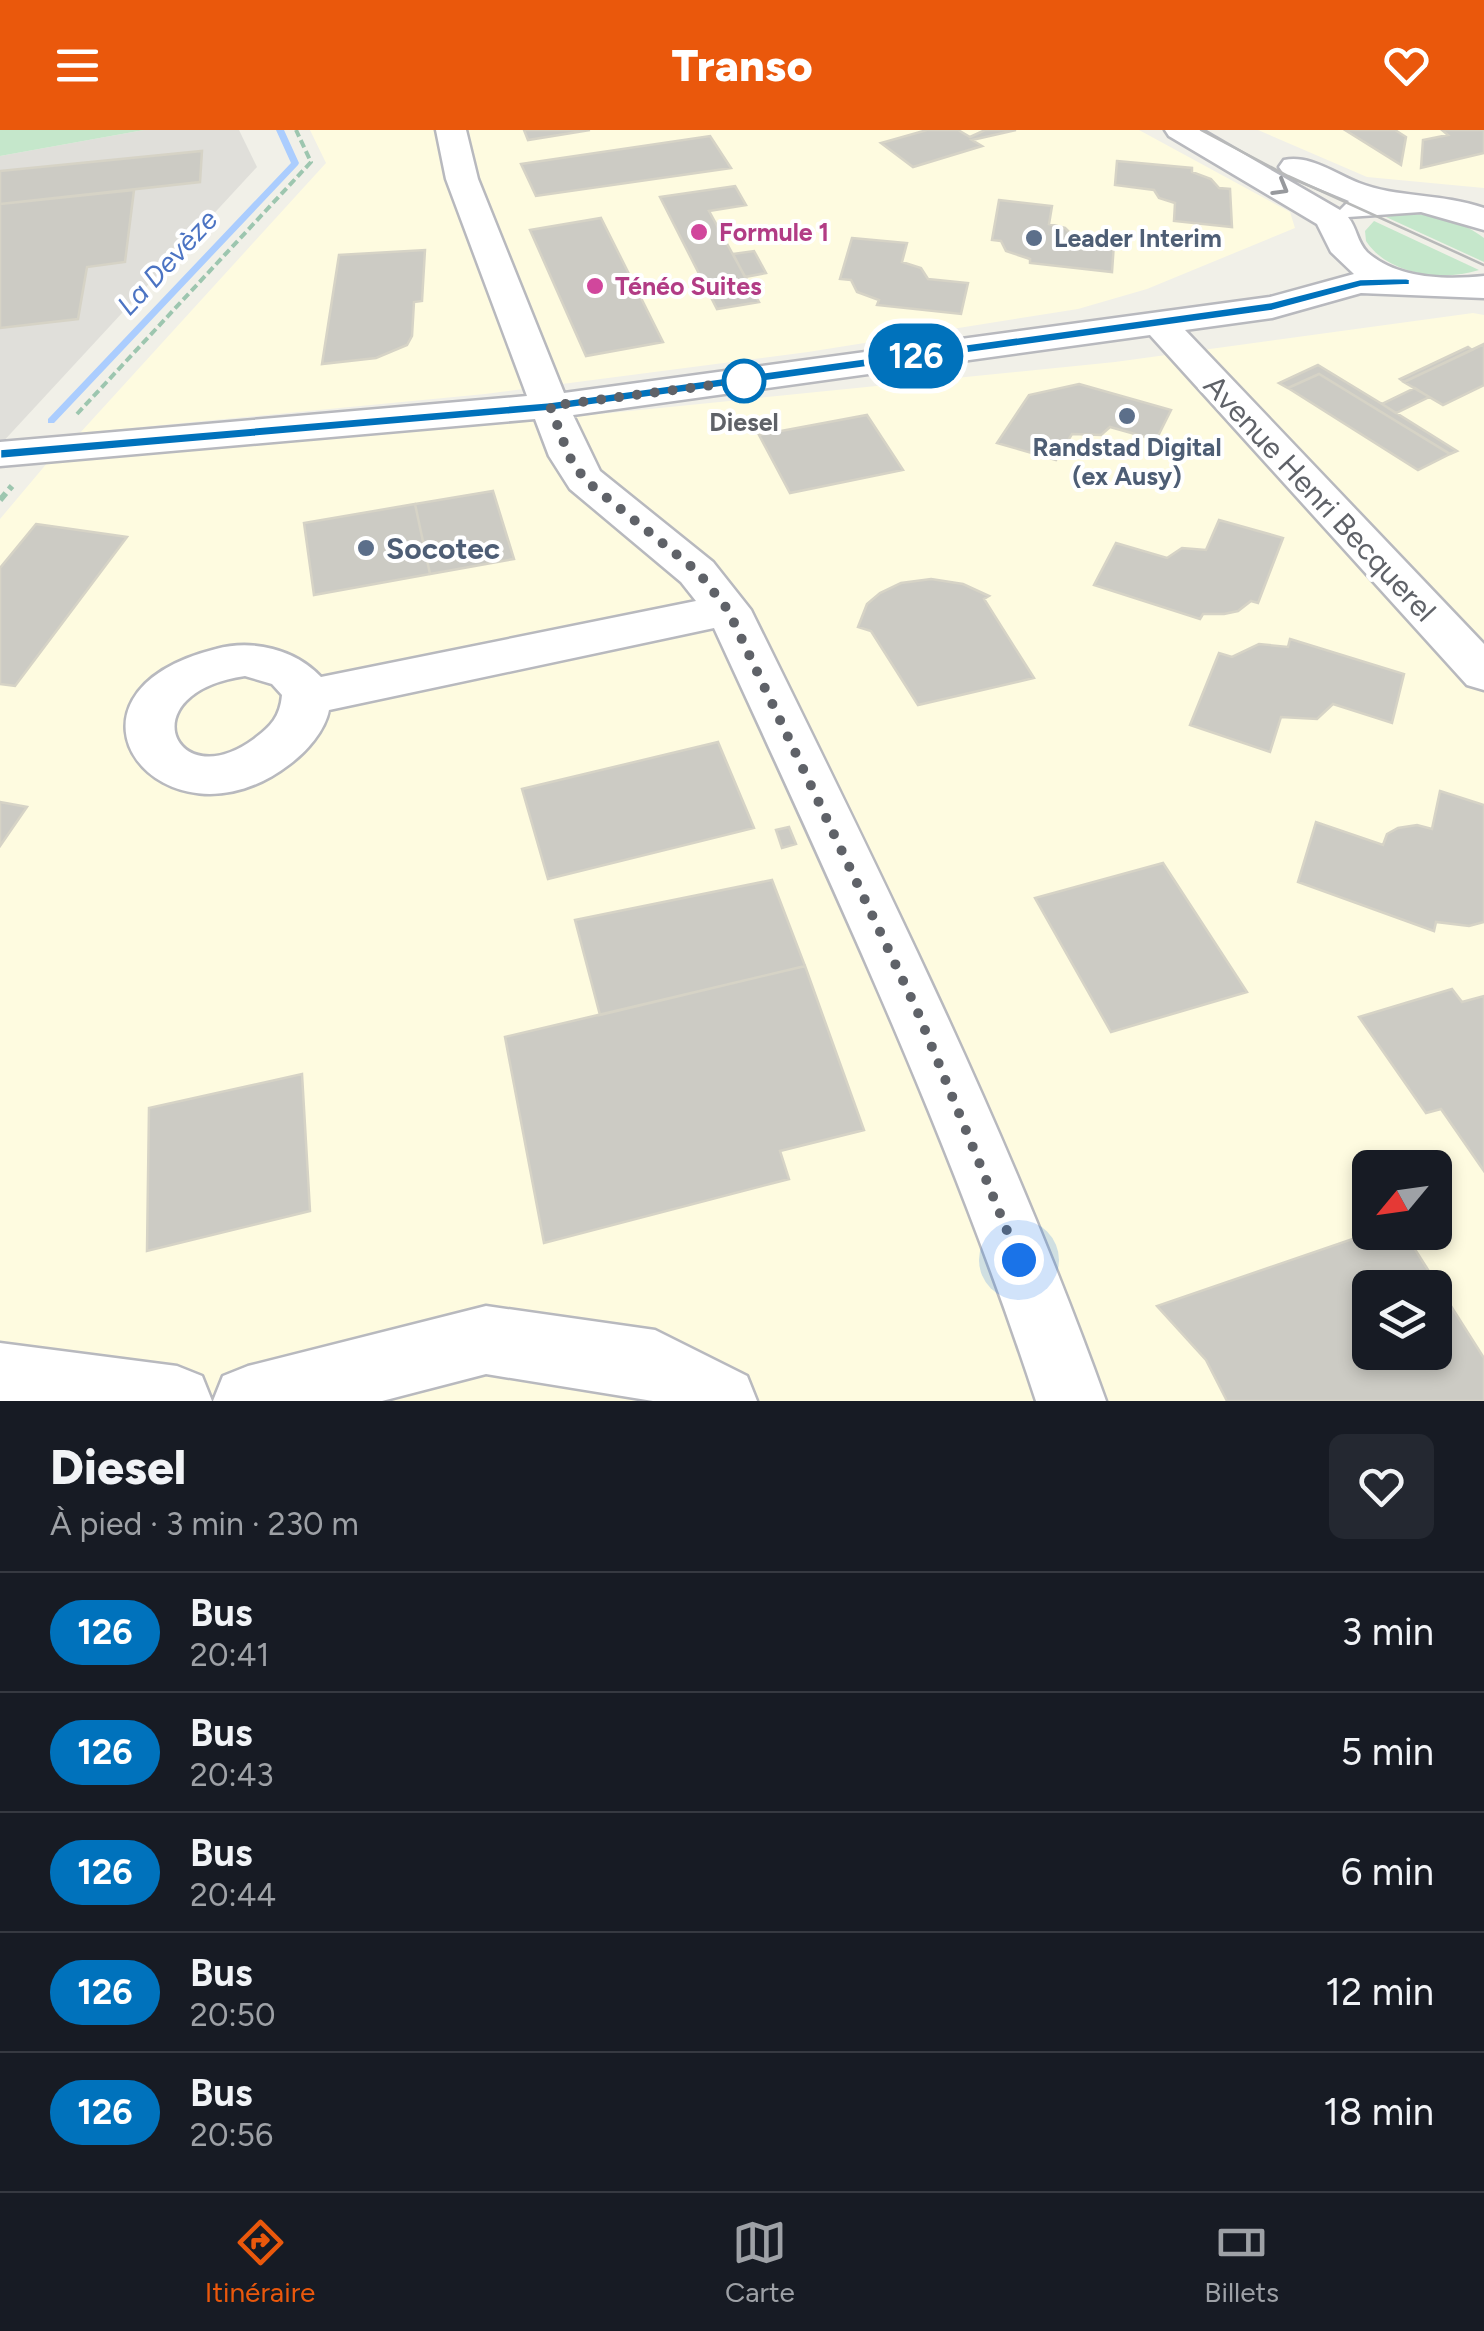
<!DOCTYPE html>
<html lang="fr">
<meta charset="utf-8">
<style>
:root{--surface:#171b24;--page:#242831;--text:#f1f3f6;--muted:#9ea1a6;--line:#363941;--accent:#ea580c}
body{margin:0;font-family:Figtree,sans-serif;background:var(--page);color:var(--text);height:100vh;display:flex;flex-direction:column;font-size:38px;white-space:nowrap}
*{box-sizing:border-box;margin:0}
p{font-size:32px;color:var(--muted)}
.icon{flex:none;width:55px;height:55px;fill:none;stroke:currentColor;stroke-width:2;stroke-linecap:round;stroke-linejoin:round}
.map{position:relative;height:1271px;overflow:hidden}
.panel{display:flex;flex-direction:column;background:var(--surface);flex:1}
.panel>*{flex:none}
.badge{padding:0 20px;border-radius:32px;font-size:35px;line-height:65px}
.needle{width:65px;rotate:241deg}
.buttons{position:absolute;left:1352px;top:1020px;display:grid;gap:20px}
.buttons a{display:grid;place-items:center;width:100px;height:100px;border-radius:15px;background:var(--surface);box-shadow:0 5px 15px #0003;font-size:50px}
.you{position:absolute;width:50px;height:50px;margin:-25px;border:8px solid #fff;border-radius:50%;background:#1a73e8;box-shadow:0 0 0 15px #1a73e833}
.map>.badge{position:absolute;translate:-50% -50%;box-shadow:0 0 0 5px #fff}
.round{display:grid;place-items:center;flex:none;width:105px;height:105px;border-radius:15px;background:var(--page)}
.summary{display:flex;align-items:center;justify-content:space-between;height:170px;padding:0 50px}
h1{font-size:48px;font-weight:800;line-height:75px}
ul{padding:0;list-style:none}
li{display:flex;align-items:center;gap:30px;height:120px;padding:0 50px;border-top:2px solid var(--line)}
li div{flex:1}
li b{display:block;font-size:38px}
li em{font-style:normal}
li .badge{min-width:110px;font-weight:700;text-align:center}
header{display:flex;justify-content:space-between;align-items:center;height:130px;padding:0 50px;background:var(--accent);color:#fff;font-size:45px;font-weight:800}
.menu{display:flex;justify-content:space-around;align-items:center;height:140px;border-top:2px solid var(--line);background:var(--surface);font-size:28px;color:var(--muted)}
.menu a{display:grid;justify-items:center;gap:5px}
.menu .selected{color:var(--accent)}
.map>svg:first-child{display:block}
</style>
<header><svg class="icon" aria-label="menu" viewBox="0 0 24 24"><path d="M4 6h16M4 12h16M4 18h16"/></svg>Transo<svg class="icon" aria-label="heart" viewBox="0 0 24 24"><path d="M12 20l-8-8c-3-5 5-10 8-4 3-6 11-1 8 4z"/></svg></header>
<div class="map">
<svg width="1484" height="1271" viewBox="0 0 1484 1271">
<rect width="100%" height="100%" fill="#f1f0e8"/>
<path fill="#fefbe0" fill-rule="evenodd" d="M310,0H1139L1290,82L1295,98L1147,159L1078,179L808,222L485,264L80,303L326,33Z
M1258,0H1484V58L1367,47Z
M1473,183L1484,185V1271H0V389L48,332L500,294L1115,232ZM1370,1038H1435V1102H1370ZM1370,1158H1435V1222H1370Z"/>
<path fill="#e0dfda" d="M144,0H239L257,37L0,315V26Z"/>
<path fill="#c5e7cb" d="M0,0H144L0,26Z
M1402,84C1431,83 1461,90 1484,108V132L1386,87Z
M1374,91L1479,140C1443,152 1388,145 1366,111L1365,101Z"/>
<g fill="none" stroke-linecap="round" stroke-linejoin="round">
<path fill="#abcdfe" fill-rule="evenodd" d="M276,0H284L299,33L298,35L54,293H48V289L291,33Z"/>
</g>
<path fill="#cccbc4" stroke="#d6d3c6" stroke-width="2.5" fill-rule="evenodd" d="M524,0H590L528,10Z
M927,0H958L970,7L985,0H1016L972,10L982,16L913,37L881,13Z
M1345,0H1395L1406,7L1401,35Z
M1442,0H1484V23L1421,38L1423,10L1448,5Z
M710,6L731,38L536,66L521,34Z
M202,21L200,52L0,74V41Z
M1117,31L1192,38V42L1211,49L1219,58L1230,59L1232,97L1174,91L1175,73L1159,68L1154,60L1115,55Z
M735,56L746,75L709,81L759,172L717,179L660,67Z
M134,60L125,132L87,137L78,189L0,198V74Z
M999,70L1052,76L1049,94L1065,98L1076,109L1114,113L1112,142L1030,133V129L1006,121L1001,111L992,110Z
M601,88L663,212L586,226L530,100Z
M852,108L907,113L902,132L921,138L928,149L968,153L961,184L877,175L879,170L857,162L851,150L840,149Z
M425,120L422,171L414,172L412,206L407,215L376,228L322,234L339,125Z
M754,121L766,143L745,147L733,124Z
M1484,214V255L1443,275L1404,252Z
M1468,217L1472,220L1404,252L1400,249Z
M1318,235L1382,274L1457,321L1450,324L1319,244L1288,258L1279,253Z
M1319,244L1450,324L1418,340L1288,258Z
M1079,254L1171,280L1156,310L1110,297L1101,305L1072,304L1056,330L997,313L1029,265Z
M1415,258L1429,267L1396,283L1382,274Z
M867,285L903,340L790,363L759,305Z
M493,361L514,429L430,444L415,374Z
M415,374L430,444L314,465L304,393Z
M1219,390L1283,408L1258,473L1251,471L1238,481L1224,484H1203L1200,489L1094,455L1116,413L1167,428L1182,418L1206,420Z
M36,394L127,407L15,556L0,554V438Z
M931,449L963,454L989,466L984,469L1034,548L918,575L871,501L858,497L867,474L880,463L901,453Z
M1290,509L1404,544L1392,593L1333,574L1317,589L1281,587L1270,622L1190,595L1219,523L1232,527L1259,514L1288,517Z
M718,612L754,698L548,749L522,659Z
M1440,661L1484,675V792L1469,796L1436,792L1434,801L1298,752L1316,692L1383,715L1387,704L1398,698L1417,695L1432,699Z
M0,672L27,677L0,716Z
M789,697L796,714L782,718L776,700Z
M1163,733L1247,862L1111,902L1035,768Z
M772,750L805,836L600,885L575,790Z
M805,836L864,1000L780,1021L789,1049L544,1113L505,907Z
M1452,859L1462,872L1484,866V1041L1441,979L1426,983L1359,887Z
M302,944L310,1081L147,1121L149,978Z
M1373,1102H1404L1484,1228V1271H1227L1206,1230L1157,1176ZM1370,1158H1435V1222H1370Z"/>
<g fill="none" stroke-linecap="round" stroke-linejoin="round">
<g stroke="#b8b9be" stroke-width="5">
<path id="minor" d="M436,0H466L478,49L564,263L1270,167L1354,144L1331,122L1317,94L1169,6L1165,0H1202L1340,80L1349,71L1284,44L1279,37L1284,30C1309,24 1336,44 1359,53C1397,68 1441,63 1484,78V100L1421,82L1348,87C1357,98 1357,112 1367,122C1397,149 1446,150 1484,146V168L1361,163L1272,188L1185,200L1484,514V560L1467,555L1150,205L573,285L600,341L713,432L751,480C879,740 1008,998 1106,1271H1036C949,1005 831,752 714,498L329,580C325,601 306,622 290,634C164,731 33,565 216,519C252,509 295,519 321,547L696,471L681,452L570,359L549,326L535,289L0,336V312L527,266L446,49ZM245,546L272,554L282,565C280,587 271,596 254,609C175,667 128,563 245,546Z
M486,1176L655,1200L747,1246L757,1271H653L486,1244L382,1271H213L223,1246L248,1236Z
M0,1213L177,1236L202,1246L212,1271H0Z"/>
</g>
<path stroke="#9dc6af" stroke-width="4" stroke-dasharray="8 4" stroke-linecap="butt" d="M77,284L311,32L296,0"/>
<path stroke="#9dc6af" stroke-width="6" stroke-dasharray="9 5" stroke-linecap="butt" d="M0,370L12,356"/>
<use href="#minor" fill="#fff" fill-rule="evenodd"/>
<path stroke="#b8b9b9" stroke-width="2.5" d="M1201,0L1288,46L1484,135"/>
</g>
<defs><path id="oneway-chevron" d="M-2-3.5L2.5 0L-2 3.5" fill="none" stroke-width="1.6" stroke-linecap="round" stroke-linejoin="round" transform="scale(2.5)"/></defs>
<use stroke="#97999d" href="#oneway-chevron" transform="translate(1281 58) rotate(30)"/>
<path fill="#0072bc" stroke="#fff" stroke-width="2.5" d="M1405,148L1410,149V155L1361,157L1272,181L550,281L0,329V319L550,272L1271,172L1360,149Z"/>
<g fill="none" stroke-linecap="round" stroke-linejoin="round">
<path stroke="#5f6268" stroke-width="10" stroke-dasharray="0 18" d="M744,251L550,276L569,326L585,350L698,442L728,480L916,878L1019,1130"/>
</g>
<g fill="#d1479c" stroke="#fff" stroke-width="4">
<circle cx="699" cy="102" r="10"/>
<circle cx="595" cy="156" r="10"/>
</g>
<g fill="#5c6f8a" stroke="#fff" stroke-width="4">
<circle cx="1034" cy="108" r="10"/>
<circle cx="1127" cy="286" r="10"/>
<circle cx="366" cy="418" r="10"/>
</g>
<circle fill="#fff" stroke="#0072bc" stroke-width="5" cx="744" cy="251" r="20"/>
<g text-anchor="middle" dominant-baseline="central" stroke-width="8" stroke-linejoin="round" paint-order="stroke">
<g font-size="25" font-weight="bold" fill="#b23c85" stroke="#fff" text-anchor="start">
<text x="719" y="102">Formule 1</text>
<text x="615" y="156">Ténéo Suites</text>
</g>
<g font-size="25" font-weight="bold" fill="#4e5e75" stroke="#fff" text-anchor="start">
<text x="1054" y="108">Leader Interim</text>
<text x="1127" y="317" text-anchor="middle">Randstad Digital<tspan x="1127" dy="29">(ex Ausy)</tspan></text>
</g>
<g font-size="25" font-weight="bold" fill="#5f6268" stroke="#fff">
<text x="744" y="292">Diesel</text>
</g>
<g font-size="28" font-style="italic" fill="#4c74c3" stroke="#fff">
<text transform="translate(167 132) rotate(-47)">La Devèze</text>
</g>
<g font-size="30" fill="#5f6268" stroke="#fff">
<text transform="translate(1320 368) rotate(47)">Avenue Henri Becquerel</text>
</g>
<g font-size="30" font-weight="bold" fill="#4e5e75" stroke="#fff" text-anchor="start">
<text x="386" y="418">Socotec</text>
</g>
</g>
</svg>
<div class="buttons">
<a><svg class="needle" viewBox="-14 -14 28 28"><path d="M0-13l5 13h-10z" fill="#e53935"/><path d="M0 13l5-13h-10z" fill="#9ea1a6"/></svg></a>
<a><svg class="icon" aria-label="layers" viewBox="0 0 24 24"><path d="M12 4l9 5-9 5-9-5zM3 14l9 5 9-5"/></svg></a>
</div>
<div class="you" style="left:1019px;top:1130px"></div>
<b class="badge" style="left:916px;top:226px;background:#0072bc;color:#fff">126</b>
</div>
<section class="panel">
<div class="summary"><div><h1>Diesel</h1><p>À pied · 3 min · 230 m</p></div><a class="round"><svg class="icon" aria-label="heart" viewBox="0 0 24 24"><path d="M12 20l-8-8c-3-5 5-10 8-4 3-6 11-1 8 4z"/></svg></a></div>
<ul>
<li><span class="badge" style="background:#0072bc;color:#fff">126</span><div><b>Bus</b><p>20:41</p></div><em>3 min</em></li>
<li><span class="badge" style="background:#0072bc;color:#fff">126</span><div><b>Bus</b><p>20:43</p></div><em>5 min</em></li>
<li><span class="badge" style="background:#0072bc;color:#fff">126</span><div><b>Bus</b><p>20:44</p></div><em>6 min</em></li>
<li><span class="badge" style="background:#0072bc;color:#fff">126</span><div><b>Bus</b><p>20:50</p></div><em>12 min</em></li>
<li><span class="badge" style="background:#0072bc;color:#fff">126</span><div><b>Bus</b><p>20:56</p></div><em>18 min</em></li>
</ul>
</section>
<nav class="menu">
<a class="selected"><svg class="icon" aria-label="directions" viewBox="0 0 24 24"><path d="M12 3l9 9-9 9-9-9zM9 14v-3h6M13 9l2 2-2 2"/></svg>Itinéraire</a>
<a><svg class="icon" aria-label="map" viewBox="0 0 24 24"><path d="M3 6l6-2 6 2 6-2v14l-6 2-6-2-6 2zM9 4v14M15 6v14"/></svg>Carte</a>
<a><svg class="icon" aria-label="tickets" viewBox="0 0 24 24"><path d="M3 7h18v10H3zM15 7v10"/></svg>Billets</a>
</nav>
